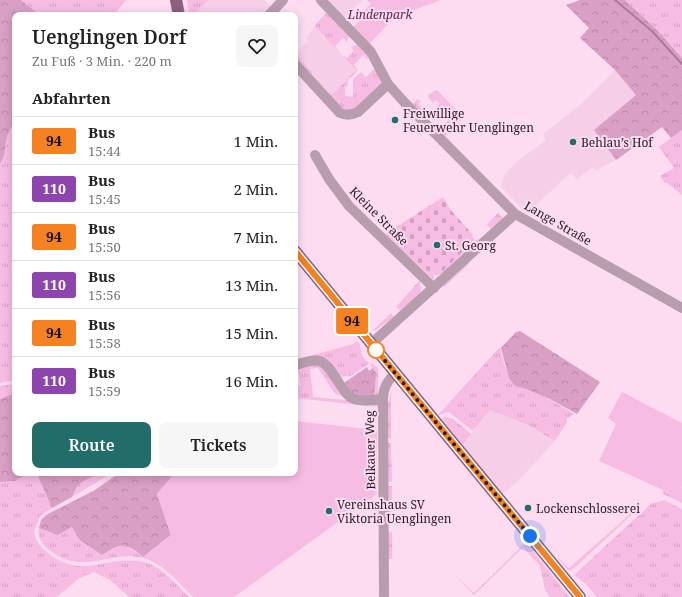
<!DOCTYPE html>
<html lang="de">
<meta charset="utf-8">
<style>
:root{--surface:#fff;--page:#f6f6f6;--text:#222;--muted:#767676;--line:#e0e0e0;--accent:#226d69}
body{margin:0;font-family:"Noto Serif",serif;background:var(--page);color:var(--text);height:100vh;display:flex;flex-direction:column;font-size:15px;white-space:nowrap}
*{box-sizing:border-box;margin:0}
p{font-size:13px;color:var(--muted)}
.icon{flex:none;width:22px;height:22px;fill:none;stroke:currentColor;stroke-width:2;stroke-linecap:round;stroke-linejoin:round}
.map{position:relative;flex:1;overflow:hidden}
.details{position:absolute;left:12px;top:12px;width:286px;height:464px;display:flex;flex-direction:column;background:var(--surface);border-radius:8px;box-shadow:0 2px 10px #0003}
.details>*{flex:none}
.badge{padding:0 8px;border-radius:3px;font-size:14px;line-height:26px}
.you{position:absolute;width:20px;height:20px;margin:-10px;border:3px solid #fff;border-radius:50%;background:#1a73e8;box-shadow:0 0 0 6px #1a73e833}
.map>.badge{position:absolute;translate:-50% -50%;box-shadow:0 0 0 2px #fff}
h2{padding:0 20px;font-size:15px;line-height:36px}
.round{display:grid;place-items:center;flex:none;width:42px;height:42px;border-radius:8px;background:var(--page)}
.overview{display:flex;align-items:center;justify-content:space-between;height:68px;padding:0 20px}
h1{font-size:19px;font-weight:600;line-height:30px}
.action{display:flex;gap:8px;margin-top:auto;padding:8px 20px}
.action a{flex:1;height:46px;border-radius:8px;background:var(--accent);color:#fff;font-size:16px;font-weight:600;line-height:46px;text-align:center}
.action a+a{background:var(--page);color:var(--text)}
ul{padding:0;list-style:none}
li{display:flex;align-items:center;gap:12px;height:48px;padding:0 20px;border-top:1px solid var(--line)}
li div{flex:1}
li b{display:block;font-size:15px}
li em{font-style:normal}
li .badge{min-width:44px;font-weight:700;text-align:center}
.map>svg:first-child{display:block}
</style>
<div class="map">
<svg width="682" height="597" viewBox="0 0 682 597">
<defs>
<pattern id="grass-tufts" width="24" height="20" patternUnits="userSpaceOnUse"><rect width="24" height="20" fill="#f7bce3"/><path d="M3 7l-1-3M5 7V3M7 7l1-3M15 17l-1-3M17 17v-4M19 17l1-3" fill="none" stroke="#d4a1c2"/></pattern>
<pattern id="forest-crowns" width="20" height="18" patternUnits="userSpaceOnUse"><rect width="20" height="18" fill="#d99fc5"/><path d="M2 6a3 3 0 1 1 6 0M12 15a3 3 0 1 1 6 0" fill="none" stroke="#ba88a9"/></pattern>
<pattern id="cemetery-stones" width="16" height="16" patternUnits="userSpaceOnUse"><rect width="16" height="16" fill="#f7bce3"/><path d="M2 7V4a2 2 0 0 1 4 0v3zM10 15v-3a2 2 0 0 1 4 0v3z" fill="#d4a1c2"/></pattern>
</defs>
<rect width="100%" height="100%" fill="#fddbf1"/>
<path fill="#f7cee8" d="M209,0H264L272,8L266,15H193Z
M327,0H363L344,17Z
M315,26L356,70L331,97L310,76L313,73L296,53L308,41L306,38Z
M615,70L636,95L594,130L616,160L596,170L593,167L577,179L571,173L527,213L500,186L503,183L502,182L505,174L519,160L546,140L543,134L581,104Z
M490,410L528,425L555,441L520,479L503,494L463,445Z"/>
<path fill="url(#grass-tufts)" d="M21,0H126L114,15H44L36,12Z
M187,0H209L193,15H189Z
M315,0H317L349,35L347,42L343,38L335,46L338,51L315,26L326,12Z
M625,0H682V58L657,30Z
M355,45H357L370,57L367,59L363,55L354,65L358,70L348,80L347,87H345V96L353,97V79L361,72L366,77L375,68L371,63L372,62L383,82L360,107L346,112L295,62V53L301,47L296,53L313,73L310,76L331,96L356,70L342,55L347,58L354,51L351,47Z
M437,90L463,117L445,136L435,126L438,124L442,127L453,116L449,112L446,116L444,114L447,110L442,105L438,108L437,107L440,104L436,100L433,103L428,97L429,94Z
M417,99L421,101L418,104L424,110L421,112L413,104Z
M15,123V380L0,383V164C9,150 1,138 15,123Z
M682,130V195L666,182L665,183L660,176L674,168L659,147Z
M498,213L503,218L491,229L487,224Z
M388,232L414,258L434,274V280L385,235Z
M477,239L478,240L443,273L439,275Z
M467,262L470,263L444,287L442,285Z
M420,280L421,293L401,311L396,307Z
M391,313L394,317L376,330H373Z
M358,341C363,350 359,358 370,363L350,376L337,377L330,363L295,360L353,344Z
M500,347L505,367L515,386C537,391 555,402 574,414L567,418V422L555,441L528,425L490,410L473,431L449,412L438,415Z
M320,363L346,397L335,394L318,368L310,369L313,397L378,403V407L295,398V387L301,385L298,373H295V367Z
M372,363L378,368V395L374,397L375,370L370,365Z
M15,384V393L5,398L0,399V386Z
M394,391L391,394V439L387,437L386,402L389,401L390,394Z
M445,417L453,419L471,434L463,445L442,419Z
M387,443H391L392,482L386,481Z
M29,473L37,474L52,508L40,516L34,531C35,541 40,547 48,553C82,581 108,554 143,562C162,566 176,584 189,597H129L110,580L94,572L78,579L57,597H0V482L15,481Z
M98,473H112L72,497C80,478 83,484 98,473Z
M387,486H392V512H387Z
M682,487V503L663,494V490L672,494Z
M664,500L682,509V597H597L586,584L574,575L651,504Z
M636,509L637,510L572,570H568L556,556L569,568Z
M71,527L107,551L113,546H128L143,557L150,552L196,597H193C179,583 163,563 143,558C108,549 84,578 48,549C42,544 37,536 39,528L58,535Z
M392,532V559H387V533Z
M526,542L569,597H550L545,590L540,566L523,547L474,595L457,577L474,593Z"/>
<path fill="url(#forest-crowns)" d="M0,0H21L36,12L44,15H15V123C1,138 9,151 0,164Z
M580,0H625L657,30L682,58V130L671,138L662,127L616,160L594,130L636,95L615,70L580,38L589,28L566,5Z
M520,331L600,382L577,414L550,399L526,389L515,386L509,378L501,348L516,332Z
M367,367L369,371L373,368L376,373L374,397L354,396L344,383Z
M15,393V473H29L15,481L0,482V399Z
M33,473H98C83,484 80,478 72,497L52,508L37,474Z
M119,473H175L157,494L171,535L143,557C125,541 120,543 102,555L80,540L72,527L58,535L39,528L41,520L46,515L95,490Z"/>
<path fill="url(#cemetery-stones)" d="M443,197L451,210L473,235L472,236L475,240L439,275C425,275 398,243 388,232Z"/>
<path fill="#f7bce3" d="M367,0H441L395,17L369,44L353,27L364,17L361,14L371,4Z
M622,392L682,423V487L672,494L599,461L616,424L608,418Z
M295,421L377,430V481L375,485L377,494L234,597H196L150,552L171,535L157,494L175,473H295Z"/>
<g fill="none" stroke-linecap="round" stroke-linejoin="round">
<path stroke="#ae789c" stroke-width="2" d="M615,0L652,31L682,64"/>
<path stroke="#b79dae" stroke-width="10" d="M321,0L371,52L388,84L405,103L515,214L682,308
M269,15L283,0
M295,64L340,113C347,116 352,115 358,112L388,84
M315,155L329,179L349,206L434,288
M371,344L515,214
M295,365C303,363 312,359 320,361C325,363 328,367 331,371C350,398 346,404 383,399
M384,597L383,399C383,388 387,382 395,373"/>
<path stroke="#8c607e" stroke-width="12" d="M176,0L179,15
M295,251L580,597"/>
</g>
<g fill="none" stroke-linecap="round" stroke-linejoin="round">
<g stroke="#fff" stroke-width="9">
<path id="line" d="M295,251L580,597"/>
</g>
<use href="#line" stroke="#f58220" stroke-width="6"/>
<path stroke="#271b23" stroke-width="4" stroke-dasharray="0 7.2" d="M376,350L530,536"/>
</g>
<g fill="#226d69" stroke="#fddbf1" stroke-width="1.5">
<circle cx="395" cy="120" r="4"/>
<circle cx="573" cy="142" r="4"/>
<circle cx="437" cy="245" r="4"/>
<circle cx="528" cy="508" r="4"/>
<circle cx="329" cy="511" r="4"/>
</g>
<circle fill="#fff" stroke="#f58220" stroke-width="2" cx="376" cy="350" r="8"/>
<g text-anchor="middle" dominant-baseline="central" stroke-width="4" stroke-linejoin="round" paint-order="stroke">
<g font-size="12" font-style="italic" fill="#601d4e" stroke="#fddbf1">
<text x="380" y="14">Lindenpark</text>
</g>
<g font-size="12" fill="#271b23" stroke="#fddbf1" text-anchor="start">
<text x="403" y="113">Freiwillige<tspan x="403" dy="14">Feuerwehr Uenglingen</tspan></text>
<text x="581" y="142">Behlau’s Hof</text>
<text x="445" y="245">St. Georg</text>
<text x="337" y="504">Vereinshaus SV<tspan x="337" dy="14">Viktoria Uenglingen</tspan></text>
<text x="536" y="508">Lockenschlosserei</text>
</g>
<g font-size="12" fill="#271b23" stroke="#fddbf1">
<text transform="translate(379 216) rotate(45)">Kleine Straße</text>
<text transform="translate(558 223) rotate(30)">Lange Straße</text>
<text transform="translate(370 450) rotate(-91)">Belkauer Weg</text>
</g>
</g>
</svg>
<div class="you" style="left:530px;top:536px"></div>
<b class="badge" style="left:352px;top:321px;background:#f58220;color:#111">94</b>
<section class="details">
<div class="overview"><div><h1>Uenglingen Dorf</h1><p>Zu Fuß · 3 Min. · 220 m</p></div><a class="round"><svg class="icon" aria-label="heart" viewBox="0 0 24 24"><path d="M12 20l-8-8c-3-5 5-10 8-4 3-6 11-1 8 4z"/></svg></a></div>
<h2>Abfahrten</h2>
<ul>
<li><span class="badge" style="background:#f58220;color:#111">94</span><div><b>Bus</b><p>15:44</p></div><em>1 Min.</em></li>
<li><span class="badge" style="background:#8e44ad;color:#fff">110</span><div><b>Bus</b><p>15:45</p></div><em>2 Min.</em></li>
<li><span class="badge" style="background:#f58220;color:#111">94</span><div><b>Bus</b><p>15:50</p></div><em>7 Min.</em></li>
<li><span class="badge" style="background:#8e44ad;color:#fff">110</span><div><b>Bus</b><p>15:56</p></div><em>13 Min.</em></li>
<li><span class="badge" style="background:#f58220;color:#111">94</span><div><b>Bus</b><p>15:58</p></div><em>15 Min.</em></li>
<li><span class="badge" style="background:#8e44ad;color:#fff">110</span><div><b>Bus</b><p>15:59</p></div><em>16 Min.</em></li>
</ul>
<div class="action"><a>Route</a><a>Tickets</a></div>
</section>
</div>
